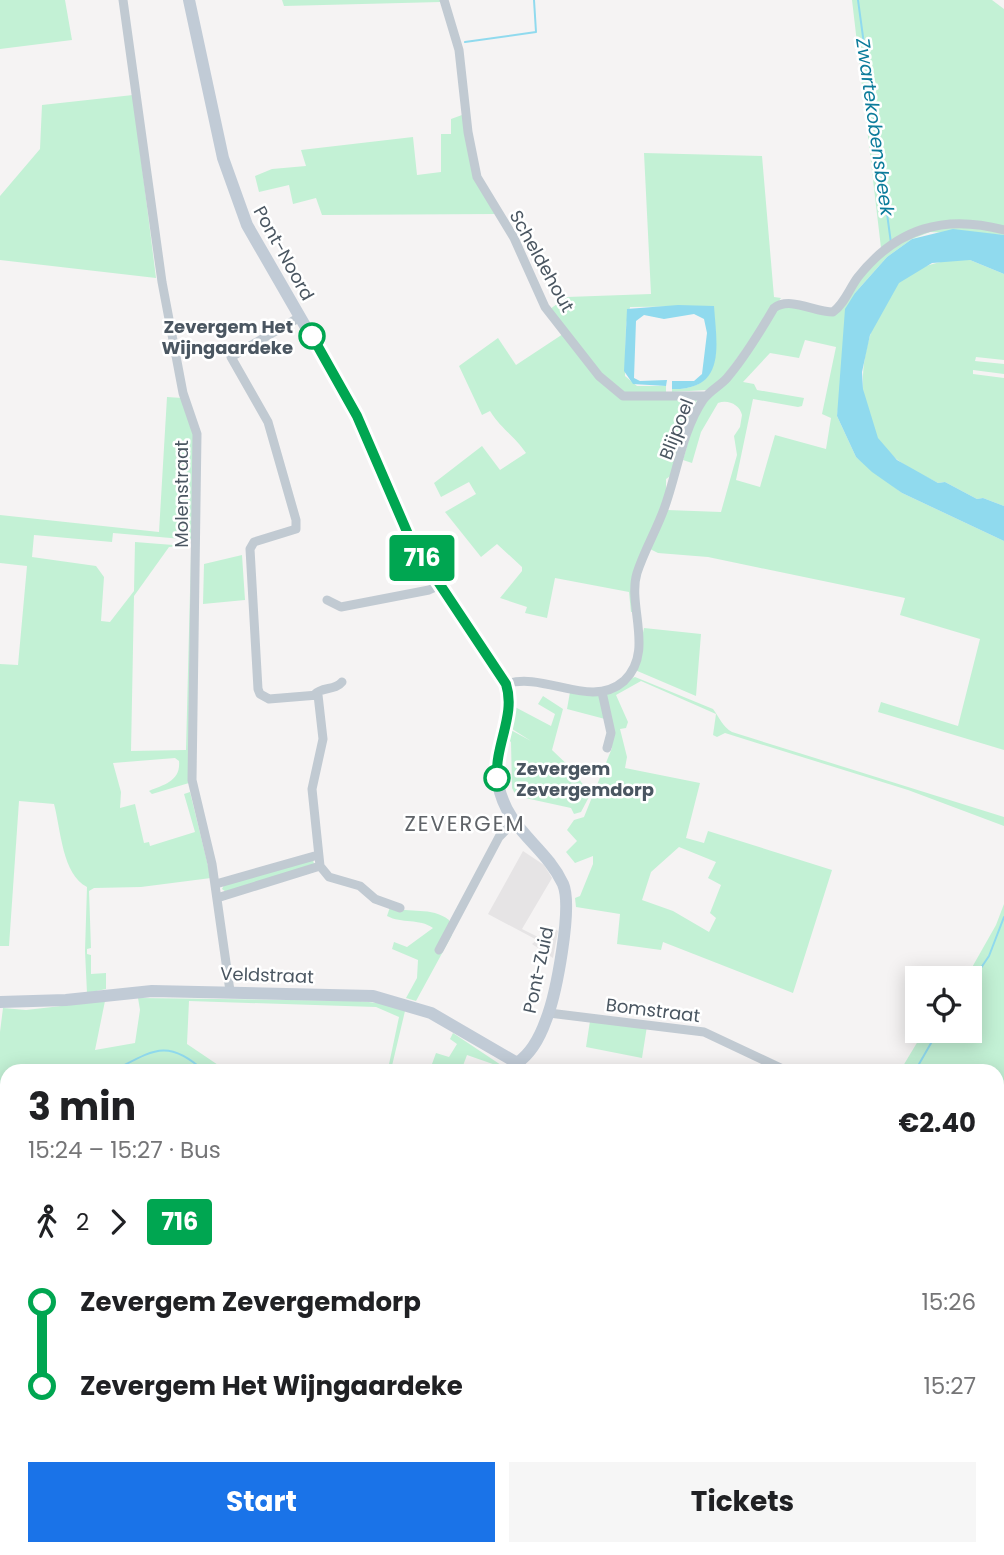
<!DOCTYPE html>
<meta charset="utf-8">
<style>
:root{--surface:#fff;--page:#f6f6f6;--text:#202124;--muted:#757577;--accent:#1a73e8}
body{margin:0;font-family:Poppins,sans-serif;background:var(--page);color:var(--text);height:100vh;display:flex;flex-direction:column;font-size:26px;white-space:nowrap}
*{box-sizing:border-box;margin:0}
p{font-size:23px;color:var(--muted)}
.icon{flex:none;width:38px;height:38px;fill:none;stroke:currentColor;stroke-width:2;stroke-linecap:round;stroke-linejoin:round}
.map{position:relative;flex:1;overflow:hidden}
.details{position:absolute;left:0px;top:1064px;width:1004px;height:492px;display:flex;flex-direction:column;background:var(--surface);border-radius:21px 21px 0 0;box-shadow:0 4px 18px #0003}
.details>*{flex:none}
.badge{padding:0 14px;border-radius:5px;font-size:24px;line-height:46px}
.tools{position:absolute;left:905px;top:966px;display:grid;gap:14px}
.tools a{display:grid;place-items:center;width:77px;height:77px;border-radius:0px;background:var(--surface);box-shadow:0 4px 18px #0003;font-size:35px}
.map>.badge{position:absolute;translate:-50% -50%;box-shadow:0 0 0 4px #fff}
.legs{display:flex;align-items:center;gap:10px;height:77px;padding:0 28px;font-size:23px}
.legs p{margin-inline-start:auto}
.overview{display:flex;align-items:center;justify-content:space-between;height:119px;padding:0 28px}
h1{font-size:38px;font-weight:700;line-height:52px}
.primary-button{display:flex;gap:14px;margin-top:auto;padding:14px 28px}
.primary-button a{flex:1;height:80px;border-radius:0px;background:var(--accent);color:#fff;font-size:28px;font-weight:700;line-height:80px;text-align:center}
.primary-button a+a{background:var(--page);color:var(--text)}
ul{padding:0 28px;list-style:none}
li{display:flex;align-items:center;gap:24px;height:84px;font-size:26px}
li i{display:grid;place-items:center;width:10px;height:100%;margin:0 9px;background:currentColor}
li i::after{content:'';width:18px;height:18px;margin:-9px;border:5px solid;border-radius:50%;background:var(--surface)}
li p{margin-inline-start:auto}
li:first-child i{background:linear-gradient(#0000 50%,currentColor 0)}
li:last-child i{background:linear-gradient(currentColor 50%,#0000 0)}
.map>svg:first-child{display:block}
</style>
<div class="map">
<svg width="1004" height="1555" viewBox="0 0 1004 1555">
<rect width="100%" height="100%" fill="#f5f3f3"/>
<path fill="#e6e4e5" d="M523,851L544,865L552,878L522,929L540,938L551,926L558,931L553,958L532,944L537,940L488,914Z"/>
<path fill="#c3f1d5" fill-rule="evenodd" d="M0,0H65L72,40L0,49Z
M282,0H440L441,2L284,6Z
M852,0H992L1004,9V235L930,232L912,239L887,257L855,293L837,416L856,457L902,493L1004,541V750L878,712L881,702L958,726L980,639L900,615L905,598L708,557L658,553L650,549L667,510L721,512L737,455L734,436L740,427L742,415C740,405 728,399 718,403L701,432L692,463L683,460L693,425L705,403L778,308L787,306L834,315L881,248ZM805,340L836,347L822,414L831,418L826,449L775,435L760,487L736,480L753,399L798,407L802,406L804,398L757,390L754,384L743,382L770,353L799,358Z
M133,95L156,278L0,260V196L40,149L42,105Z
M462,115L474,177L495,214L322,215L316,198L293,204L289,185L259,192L255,176L272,169L306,166L301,150L413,137L417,175L441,172V134H451V119Z
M644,153L762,156L774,297L781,298L721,380L707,390L672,392V389C725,390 717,346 713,306L630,307L626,325L625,376L637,386H666V393L627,395L612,387L550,309L567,297L651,294Z
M951,260H970L1004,274V360L976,357L975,361L1004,364V374L973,370V374L1004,378V506L983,498L977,499L945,482L938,483C915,471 892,461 878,439C849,395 865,321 898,283C911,269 932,263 951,260Z
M563,334L612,392L697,400L672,475L666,479V496L639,562L634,612H631L629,592L555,578L547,618L525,613L527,607L500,598L522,571V567L497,544L481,557L445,512L476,494L469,482L441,497L434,483L482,446L500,470L526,453C514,435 502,430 490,411L482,415L459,366L498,338L516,365Z
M167,397L182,398L195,426L194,540L113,533L112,542L34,535L32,557L96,566L104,577L101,621L110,622L134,591L135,542L186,546L169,547L134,596L131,751L186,750L191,552L189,783L152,794L149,791C164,785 181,781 179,761L175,758L113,763L121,792L120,808L135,804L144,843L149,842L150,846L195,832L184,794L190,792L211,878L141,887L94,888L89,891L91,948L87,949V954L91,955V974L106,973V989L87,993L85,951L87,887C62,874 61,830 54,804L19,801L9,946H0V664L18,665L27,566L0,563V515L159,532Z
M242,555L245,600L203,604L204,564Z
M644,628L701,634L696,696L635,670Z
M635,677L713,709C719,717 723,727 732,732L1004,817V826L908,790L725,733L717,737L713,735L716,714L641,681L616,695L628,722L626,728L620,729L627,757L625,768L700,783L686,838L704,843L708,831L832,870L793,993L663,942L661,950L617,944L620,914L576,907L575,898L580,896L593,864V856L575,863L566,852L577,841L567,830L574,820L584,817L612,748L604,745L608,729L605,719L567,709L570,692L589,696ZM679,847L716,862L708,878L721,885L710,913L716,918L709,932L673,911L642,900L651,872Z
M543,696L563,709L552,750L573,770L590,795L581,812L574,814L571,808L516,796L512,788L511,742L506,738L509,729L531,741L509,727L515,707L551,726L555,714L538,704Z
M313,860L314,864L226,892L222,889L224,885Z
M1004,904V1464L998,1465V1071H900L924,1031H970V978H966L996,925Z
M390,907C410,914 431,906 449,920L452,935L416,1001L406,998L417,978L418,960L392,949L394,942L407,947L433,928C419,918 402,924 387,916Z
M138,998L360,1001L386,1004L405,1011L391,1070L394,1071H378L379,1067L388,1069L399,1017L376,1007L189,1001L187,1044L227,1071H7V1549H147L146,1555H0V1032L3,1008L26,1010L105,1001L95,1050L135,1043L140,1010Z
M590,1021L647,1026L642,1058L586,1047Z
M453,1033L507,1069L467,1055L461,1071H436L437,1065L432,1064L436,1053L449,1057L457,1044L450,1039Z
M216,1549H284L282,1555H213Z
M326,1549H581V1555H324Z
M585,1549H883L892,1555H585Z"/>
<path fill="#90daee" d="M953,229L1004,235V274L970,260L932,263L899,283L870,335L862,372L863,389L878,438L897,460L938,483L945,482L977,499L983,498L1004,506V541L902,493L872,472L856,457L837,416L845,309L855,293L887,257L912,239Z
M678,305L714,306C717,347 726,390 672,389V381H694L702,374L707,333L704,319L694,314L664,319L644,315L636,321L634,378L640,381L667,380L666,386L633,384L624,371L627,309Z"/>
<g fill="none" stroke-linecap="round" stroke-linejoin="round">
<path stroke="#90daee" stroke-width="2" d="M858,0L891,243
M465,42L536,32L534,0
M970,984L989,956L1004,917
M113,1071C152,1051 167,1037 204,1071
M915,1071L938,1031
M998,1381L1004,1380
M998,1409L1004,1408
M262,1555L264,1549
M789,1555L792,1549
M942,1555L943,1549"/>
<path stroke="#c1cad2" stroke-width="9" d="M123,0L162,282L183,393L197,434L192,780L212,864L230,991
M444,0L459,50L468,132L477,177L514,238L545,307L599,376L623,396H706
M300,317L231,357L268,422L296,520V529L254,542L250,549L258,689L260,694L269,699L318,695L323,739L312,789L320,866L329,877L360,886L375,899L400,908
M327,600L341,607L429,590L440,585
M506,684C544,671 591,710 624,681C655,652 627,606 637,573C644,551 656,531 664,509C677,474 682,431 703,400C709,391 720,386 727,378C745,357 760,332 774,308C790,296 814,312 833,312C845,303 849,289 858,277C897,228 944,214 1004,230
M602,692L611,733L607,748
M314,695C322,686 335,691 342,682
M216,884L318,855
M217,898L320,866
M439,950L499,837L514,822
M549,1013L704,1032L787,1071
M875,1549L883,1555
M583,1555L584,1549"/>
<path stroke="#c1cbd6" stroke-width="12" d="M0,1002L66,1000L152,991L373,996L431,1013L517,1063C532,1053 540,1037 546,1020C556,995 573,907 563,884C545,845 506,830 498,783C492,747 517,717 506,684L411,541L357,416L247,225L223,158L189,0"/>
</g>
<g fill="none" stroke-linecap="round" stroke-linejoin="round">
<g stroke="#fff" stroke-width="16">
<path id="line-1" d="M312,336L357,416L411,541L506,684C516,715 495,744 497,778"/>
</g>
<use href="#line-1" stroke="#00a651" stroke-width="10"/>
</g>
<g fill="#fff" stroke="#00a651" stroke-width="3.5">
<circle cx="312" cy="336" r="12"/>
<circle cx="497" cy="778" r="12"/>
</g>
<g text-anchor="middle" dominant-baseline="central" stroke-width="5" stroke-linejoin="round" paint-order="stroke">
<g font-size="18" fill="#4a5661" stroke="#fff">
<text transform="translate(284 253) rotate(61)">Pont-Noord</text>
<text transform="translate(542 261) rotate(61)">Scheldehout</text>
<text transform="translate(676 429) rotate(-69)">Blijpoel</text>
<text transform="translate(181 494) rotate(-90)">Molenstraat</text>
<text transform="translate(538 970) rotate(-78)">Pont-Zuid</text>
<text transform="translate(267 975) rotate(2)">Veldstraat</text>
<text transform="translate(653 1010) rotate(7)">Bomstraat</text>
</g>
<g font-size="18" font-weight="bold" fill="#4a5661" stroke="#fff" text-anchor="end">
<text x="293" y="326">Zevergem Het<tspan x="293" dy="21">Wijngaardeke</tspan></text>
<text x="516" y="768" text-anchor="start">Zevergem<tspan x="516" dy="21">Zevergemdorp</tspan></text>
</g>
<g font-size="19" font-style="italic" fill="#0c7c9b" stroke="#fff">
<text transform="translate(875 127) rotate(82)">Zwartekobensbeek</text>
</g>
<g font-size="21" letter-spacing="2" fill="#5f6368" stroke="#fff">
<text x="465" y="823">ZEVERGEM</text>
</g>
</g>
</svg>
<div class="tools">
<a><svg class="icon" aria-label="locate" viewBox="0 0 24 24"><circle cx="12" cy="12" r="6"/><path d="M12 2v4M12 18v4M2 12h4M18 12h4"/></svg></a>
</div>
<b class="badge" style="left:422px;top:558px;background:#00a651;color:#fff">716</b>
<section class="details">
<div class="overview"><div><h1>3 min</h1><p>15:24 – 15:27 · Bus</p></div><b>€2.40</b></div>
<div class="legs"><svg class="icon" aria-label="walk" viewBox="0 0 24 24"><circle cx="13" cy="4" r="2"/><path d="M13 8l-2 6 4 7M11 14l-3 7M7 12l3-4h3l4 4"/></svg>2<svg class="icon" aria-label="forward" viewBox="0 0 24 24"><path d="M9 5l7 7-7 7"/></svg><b class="badge" style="background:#00a651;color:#fff">716</b></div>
<ul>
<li><i style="color:#00a651"></i><b>Zevergem Zevergemdorp</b><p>15:26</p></li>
<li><i style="color:#00a651"></i><b>Zevergem Het Wijngaardeke</b><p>15:27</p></li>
</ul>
<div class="primary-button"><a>Start</a><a>Tickets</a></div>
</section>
</div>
